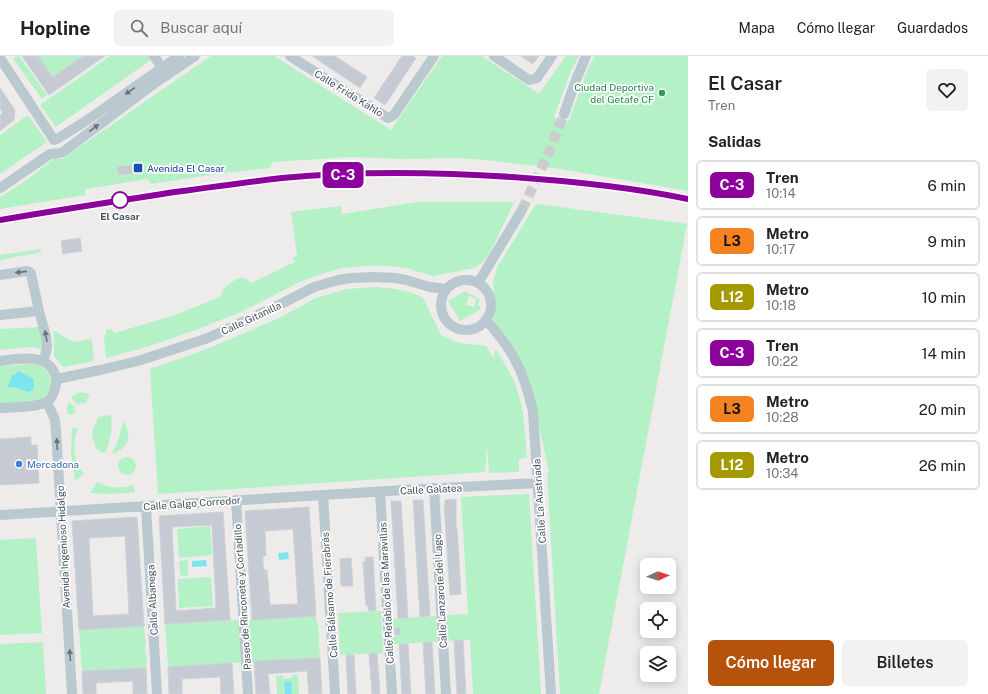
<!DOCTYPE html>
<html lang="es">
<meta charset="utf-8">
<style>
:root{--surface:#fff;--page:#f2f2f2;--text:#222;--muted:#767676;--line:#e0e0e0;--accent:#b45309}
body{margin:0;font-family:"Public Sans",sans-serif;background:var(--page);color:var(--text);height:100vh;display:flex;flex-direction:column;font-size:15px;white-space:nowrap}
*{box-sizing:border-box;margin:0}
p{font-size:13px;color:var(--muted)}
.icon{flex:none;width:22px;height:22px;fill:none;stroke:currentColor;stroke-width:2;stroke-linecap:round;stroke-linejoin:round}
.map{position:relative;flex:1;overflow:hidden}
.details{display:flex;flex-direction:column;background:var(--surface);width:300px}
.details>*{flex:none}
.badge{padding:0 8px;border-radius:6px;font-size:14px;line-height:26px}
.needle{width:26px;rotate:87deg}
.tools{position:absolute;left:640px;top:502px;display:grid;gap:8px}
.tools a{display:grid;place-items:center;width:36px;height:36px;border-radius:6px;background:var(--surface);box-shadow:0 2px 10px #0003;font-size:20px}
.map>.badge{position:absolute;translate:-50% -50%;box-shadow:0 0 0 2px #fff}
h2{padding:0 20px;font-size:15px;line-height:36px}
.round{display:grid;place-items:center;flex:none;width:42px;height:42px;border-radius:6px;background:var(--page)}
.summary{display:flex;align-items:center;justify-content:space-between;height:68px;padding:0 20px}
h1{font-size:19px;font-weight:600;line-height:30px}
.button{display:flex;gap:8px;margin-top:auto;padding:8px 20px}
.button a{flex:1;height:46px;border-radius:6px;background:var(--accent);color:#fff;font-size:16px;font-weight:600;line-height:46px;text-align:center}
.button a+a{background:var(--page);color:var(--text)}
ul{padding:0;list-style:none}
li{display:flex;align-items:center;gap:12px;height:50px;margin:0 8px 6px;padding:0 12px;border:2px solid var(--line);border-radius:6px}
li div{flex:1}
li b{display:block;font-size:15px}
li em{font-style:normal}
li .badge{min-width:44px;font-weight:700;text-align:center}
header{display:flex;align-items:center;gap:24px;box-sizing:border-box;height:56px;padding:0 20px;background:var(--surface);border-bottom:1px solid var(--line)}
header strong{font-size:19px}
nav{display:flex;gap:22px;margin-inline-start:auto;font-size:14px}
.search{width:280px;height:36px;background:var(--page);display:flex;align-items:center;gap:10px;box-sizing:border-box;padding:0 14px;border-radius:6px;color:var(--muted);font-size:15px}
main{display:flex;flex:1;min-height:0}
.map>svg:first-child{display:block}
</style>
<header>
<strong>Hopline</strong>
<div class="search"><svg class="icon" aria-label="search" viewBox="0 0 24 24"><circle cx="10" cy="10" r="6"/><path d="M15 15l6 6"/></svg>Buscar aquí</div>
<nav><a>Mapa</a><a>Cómo llegar</a><a>Guardados</a></nav>
</header>
<main>
<div class="map">
<svg width="688" height="638" viewBox="0 0 688 638">
<rect width="100%" height="100%" fill="#eeebeb"/>
<path fill="#b4f1c6" fill-rule="evenodd" d="M18,0H19L47,39L42,43L13,3Z
M38,0H83L53,21Z
M110,0H150L152,3L56,71L40,49Z
M211,0H274L391,74L442,0H482L539,38L566,0H579L571,15L554,61L568,67L588,12L595,0H688V135L554,112L485,104L456,102L400,103L350,101L273,106L270,112L223,117L150,128L148,123L85,133V139L0,153V141L24,126L55,102L62,103Z
M28,59L47,86L0,118V79Z
M418,146H514L491,195L483,206L474,212L433,220L406,212L387,210H365L342,212L322,218L300,226L243,255L198,273L147,291L106,302L104,280L106,279V274L111,273L115,277L175,259L220,241L224,232L236,223L240,222L247,223L251,227L295,206L293,201L297,200L291,156L341,150L342,158Z
M536,148L568,152L687,168L599,638H560L547,417L549,416L529,324L515,294L493,267L495,254L493,225L497,212Z
M41,193V196L0,204V199Z
M376,231C392,233 409,233 423,242L441,279L459,287L486,290L493,301L496,293C504,307 514,321 518,337C525,358 525,380 527,402L519,403V416L489,417L487,390L485,416L158,438L150,313L199,296L235,281L283,260L316,242L347,233Z
M465,235L480,243L478,248L481,253L460,265L448,245ZM469,240L476,243L474,251L466,249Z
M40,271L42,289L41,293L31,291L0,294V273Z
M53,274L73,286L92,283L94,305L63,311L54,300V284Z
M30,308C55,309 59,337 36,346L0,348V310Z
M78,336V337L83,336V337H86L87,336V337L90,338L85,348L81,347L78,349L71,341L73,340L72,339L77,338Z
M69,346L75,351V357L69,359L68,357L67,358V353L66,352H67L68,348H67Z
M111,359L112,368L111,377L109,387L106,396L105,397H101L100,394H97C94,386 90,379 94,371C95,367 97,365 98,361Z
M123,365C133,378 129,393 112,398L119,382Z
M72,371L78,373C71,389 74,405 84,418L75,425L71,397Z
M118 410a9 9 0 1 1 18 0a9 9 0 1 1-18 0Z
M97,426C109,432 121,433 133,429L135,436L112,438L90,437Z
M529,438L541,638H473L470,584L448,585L446,559L468,558L461,441Z
M210,470L212,499L179,502L177,473Z
M36,482L42,577L0,579V484Z
M188,504V520H183L182,519H180L179,505Z
M211,521L213,550L179,552L178,523Z
M381,555L383,597L340,599L338,557Z
M316,560L317,567H318L320,602L168,611L165,568Z
M436,560L437,586L394,588L392,563Z
M144,570L146,588H145V596H146L147,606L146,607V612L82,615L79,574Z
M43,586L46,638H0V588Z
M283,619V623L292,622V619H298L299,638H292L291,625L284,626L285,638H277L276,620Z"/>
<path fill="#7de4f2" d="M18,315L34,323L33,327L35,328L32,335H29L28,337C21,332 15,331 7,331L13,318L15,319Z
M288,496L289,503L279,504L278,497Z
M206,504L207,510L192,511V505Z
M291,625L292,638H285L284,626Z"/>
<path fill="#c6cad2" stroke="#ced2d8" fill-rule="evenodd" d="M22,0H38L53,21L83,0H105L49,39Z
M312,0H335L367,21L360,32Z
M402,0H413L416,2L385,49L374,42Z
M521,0H539L533,8Z
M0,32L15,54L14,64L0,75V59L3,57L0,53Z
M140,108L141,116L119,119L117,111Z
M80,182L82,195L63,198L61,185Z
M31,381V389H37L39,427L0,429V383Z
M456,443V472H457L461,538L450,539L444,449H445V444Z
M413,444H423L430,560L420,561Z
M391,445H401L408,562H398Z
M309,451L316,560L252,564L245,455ZM293,473L298,548L270,549L267,514H264L263,508V500H266L265,475Z
M223,456L230,564L165,568L159,460ZM212,469L216,552L176,555L172,471Z
M137,461L144,570L79,574L72,465ZM125,480L129,558L93,560L89,482Z
M365,501H373L376,555H369L368,550H366L363,506H366Z
M351,502L353,530H341L340,503Z
M395,572H400V578L395,579Z
M463,584L466,638H457L454,585Z
M432,586L435,638H426L423,587Z
M399,588H408L411,638H402Z
M377,597L380,638H372L369,598Z
M346,599H354L356,638H348Z
M320,602L322,638H309L307,615L268,618L270,638H256L254,605Z
M232,607L234,638H221L220,621L182,623V638H169L168,611Z
M146,612L147,638H133V625L96,627V638H83L82,615Z"/>
<g fill="none" stroke-linecap="round" stroke-linejoin="round">
<path stroke="#ccccce" stroke-width="10" stroke-dasharray="10 5" stroke-linecap="butt" d="M522,154L549,96L564,58"/>
<path stroke="#bac8cf" stroke-width="10" d="M154,0L162,12
M290,0L388,62L394,59L434,0
M494,0L529,24L537,22L552,0
M0,2L54,84
M564,58L576,24L586,0
M57,83L86,65L179,0
M63,96L155,27L195,0
M0,132L50,98L60,97
M0,219L27,215L30,216L31,218L39,255L46,280L47,291L45,300L42,305
M441 249a25 25 0 1 1 50 0a25 25 0 1 1-50 0Z
M478,227L522,154
M0,259L39,255
M486,264C496,276 507,288 514,302C524,319 528,337 533,355L551,638
M0,305C17,303 45,297 54,316C56,321 57,323 56,328C55,334 52,343 46,346C36,352 12,351 0,352
M57,323L100,314L138,305L208,282L279,249L314,231L338,224L351,222L375,221L395,222L406,224L430,231L446,233
M47,346L55,364L56,375L72,638
M434,432L446,638
M380,436L392,638
M323,439L335,638
M236,444L248,638
M146,450L157,638
M0,459L421,433L538,427"/>
<g stroke="#adb1b6" stroke-width="3.5">
<path id="rail" d="M0,164C54,155 108,146 162,138C202,132 242,126 282,122C360,115 438,116 515,121C573,125 631,131 688,143"/>
</g>
<use href="#rail" stroke="#fff" stroke-width="2" stroke-dasharray="6" stroke-linecap="butt"/>
</g>
<defs><path id="oneway-solid" d="M-6-.8H1V-3.2L6.5 0L1 3.2V.8H-6Z"/></defs>
<g fill="#66757d">
<use href="#oneway-solid" transform="translate(130 35) rotate(145)"/>
<use href="#oneway-solid" transform="translate(94 72) rotate(-37)"/>
<use href="#oneway-solid" transform="translate(21 216) rotate(174)"/>
<use href="#oneway-solid" transform="translate(46 280) rotate(-100)"/>
<use href="#oneway-solid" transform="translate(57 388) rotate(-93)"/>
<use href="#oneway-solid" transform="translate(70 599) rotate(-94)"/>
</g>
<g fill="none" stroke-linecap="round" stroke-linejoin="round">
<g stroke="#fff" stroke-width="9">
<path id="line" d="M0,164C58,154 117,145 175,136C211,131 247,126 282,122C358,115 436,116 512,121C571,125 630,131 688,143"/>
</g>
<use href="#line" stroke="#8b039b" stroke-width="6"/>
</g>
<circle fill="#2e9e5b" stroke="#fff" stroke-width="1.5" cx="662" cy="37" r="4"/>
<rect fill="#1a4fb4" stroke="#fff" stroke-width="1.5" x="133" y="107" width="10" height="10" rx="2"/>
<circle fill="#fff" stroke="#8b039b" stroke-width="2" cx="120" cy="144" r="8"/>
<circle fill="#3f7fe0" stroke="#fff" stroke-width="1.5" cx="19" cy="408" r="4"/>
<g text-anchor="middle" dominant-baseline="central" stroke-width="3.5" stroke-linejoin="round" paint-order="stroke">
<g font-size="10" fill="#27864d" stroke="#fff" text-anchor="end">
<text x="654" y="31">Ciudad Deportiva<tspan x="654" dy="12">del Getafe CF</tspan></text>
</g>
<g font-size="10" fill="#42515a" stroke="#fff">
<text transform="translate(349 37) rotate(32)">Calle Frida Kahlo</text>
<text transform="translate(251 262) rotate(-25)">Calle Gitanilla</text>
<text transform="translate(431 433) rotate(-3)">Calle Galatea</text>
<text transform="translate(539 445) rotate(-94)">Calle La Austriada</text>
<text transform="translate(192 447) rotate(-4)">Calle Galgo Corredor</text>
<text transform="translate(63 491) rotate(-93)">Avenida Ingenioso Hidalgo</text>
<text transform="translate(440 535) rotate(-93)">Calle Lanzarote del Lago</text>
<text transform="translate(386 537) rotate(-93)">Calle Retablo de las Maravillas</text>
<text transform="translate(329 539) rotate(-94)">Calle Bálsamo de Fierabrás</text>
<text transform="translate(242 541) rotate(-94)">Paseo de Rinconete y Cortadillo</text>
<text transform="translate(152 544) rotate(-93)">Calle Albanega</text>
</g>
<g font-size="10" fill="#164399" stroke="#fff" text-anchor="start">
<text x="147" y="112">Avenida El Casar</text>
</g>
<g font-size="10" font-weight="bold" fill="#42515a" stroke="#fff">
<text x="120" y="160">El Casar</text>
</g>
<g font-size="10" fill="#366cbe" stroke="#fff" text-anchor="start">
<text x="27" y="408">Mercadona</text>
</g>
</g>
</svg>
<div class="tools">
<a><svg class="needle" viewBox="-14 -14 28 28"><path d="M0-13l5 13h-10z" fill="#e53935"/><path d="M0 13l5-13h-10z" fill="#767676"/></svg></a>
<a><svg class="icon" aria-label="locate" viewBox="0 0 24 24"><circle cx="12" cy="12" r="6"/><path d="M12 2v4M12 18v4M2 12h4M18 12h4"/></svg></a>
<a><svg class="icon" aria-label="layers" viewBox="0 0 24 24"><path d="M12 4l9 5-9 5-9-5zM3 14l9 5 9-5"/></svg></a>
</div>
<b class="badge" style="left:343px;top:119px;background:#8b039b;color:#fff">C-3</b>
</div>
<section class="details">
<div class="summary"><div><h1>El Casar</h1><p>Tren</p></div><a class="round"><svg class="icon" aria-label="heart" viewBox="0 0 24 24"><path d="M12 20l-8-8c-3-5 5-10 8-4 3-6 11-1 8 4z"/></svg></a></div>
<h2>Salidas</h2>
<ul>
<li><span class="badge" style="background:#8b039b;color:#fff">C-3</span><div><b>Tren</b><p>10:14</p></div><em>6 min</em></li>
<li><span class="badge" style="background:#f58220;color:#111">L3</span><div><b>Metro</b><p>10:17</p></div><em>9 min</em></li>
<li><span class="badge" style="background:#a49a00;color:#fff">L12</span><div><b>Metro</b><p>10:18</p></div><em>10 min</em></li>
<li><span class="badge" style="background:#8b039b;color:#fff">C-3</span><div><b>Tren</b><p>10:22</p></div><em>14 min</em></li>
<li><span class="badge" style="background:#f58220;color:#111">L3</span><div><b>Metro</b><p>10:28</p></div><em>20 min</em></li>
<li><span class="badge" style="background:#a49a00;color:#fff">L12</span><div><b>Metro</b><p>10:34</p></div><em>26 min</em></li>
</ul>
<div class="button"><a>Cómo llegar</a><a>Billetes</a></div>
</section>
</main>
